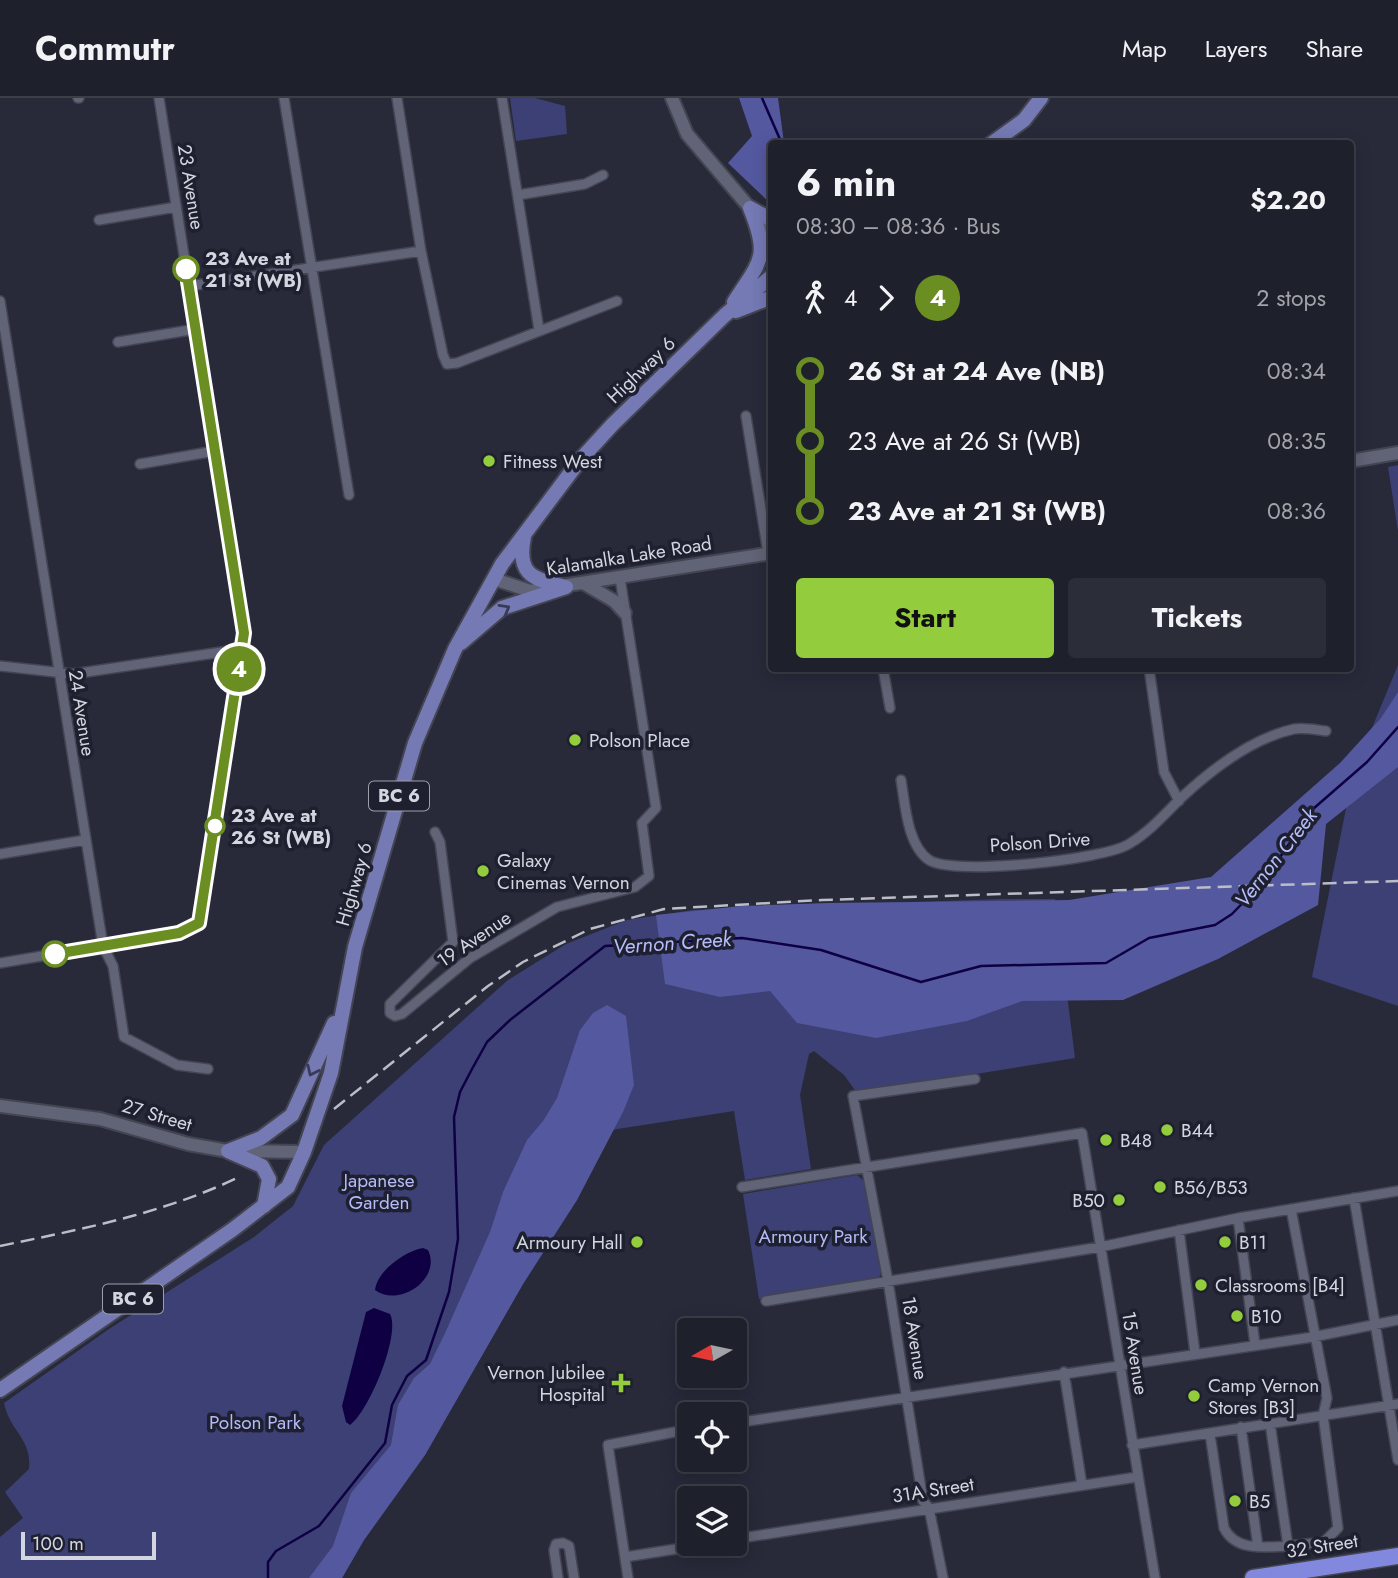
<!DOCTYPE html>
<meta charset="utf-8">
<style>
:root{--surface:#1e202c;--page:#2b2d38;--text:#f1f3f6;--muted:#a1a3a9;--line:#3c3e48;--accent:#93cd3e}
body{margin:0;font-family:Jost,sans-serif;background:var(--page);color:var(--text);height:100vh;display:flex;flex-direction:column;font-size:26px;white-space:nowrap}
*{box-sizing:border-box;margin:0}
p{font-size:23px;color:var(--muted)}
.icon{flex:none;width:38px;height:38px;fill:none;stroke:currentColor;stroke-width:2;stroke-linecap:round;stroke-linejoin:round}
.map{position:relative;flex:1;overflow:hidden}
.details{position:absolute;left:768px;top:42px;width:586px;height:532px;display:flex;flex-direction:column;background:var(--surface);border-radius:7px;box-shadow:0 4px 18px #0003,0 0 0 2px var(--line)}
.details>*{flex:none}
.badge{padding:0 14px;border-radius:23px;font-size:24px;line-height:46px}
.needle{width:46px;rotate:261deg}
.controls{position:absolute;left:677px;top:1220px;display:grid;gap:14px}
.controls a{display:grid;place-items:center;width:70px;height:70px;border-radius:7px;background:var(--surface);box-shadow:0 4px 18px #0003,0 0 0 2px var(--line);font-size:35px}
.scale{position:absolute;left:21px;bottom:18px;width:135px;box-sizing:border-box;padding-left:7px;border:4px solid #d3d5df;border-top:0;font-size:19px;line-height:24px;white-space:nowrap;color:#d3d5df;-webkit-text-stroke:5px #1e2030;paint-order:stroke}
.map>.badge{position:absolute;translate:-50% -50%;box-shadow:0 0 0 4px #fff}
.legs{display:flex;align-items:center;gap:10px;height:77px;padding:0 28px;font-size:23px}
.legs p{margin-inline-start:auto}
.summary{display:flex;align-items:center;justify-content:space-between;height:119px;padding:0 28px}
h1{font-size:38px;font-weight:700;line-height:52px}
.cta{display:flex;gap:14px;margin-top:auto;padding:14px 28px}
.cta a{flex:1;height:80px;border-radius:7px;background:var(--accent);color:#111;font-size:28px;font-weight:700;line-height:80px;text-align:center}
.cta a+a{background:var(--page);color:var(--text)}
ul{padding:0 28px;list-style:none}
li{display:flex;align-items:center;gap:24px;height:70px;font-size:26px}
li i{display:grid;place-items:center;width:10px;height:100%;margin:0 9px;background:currentColor}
li i::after{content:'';width:18px;height:18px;margin:-9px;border:5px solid;border-radius:50%;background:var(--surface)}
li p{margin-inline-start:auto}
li:first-child i{background:linear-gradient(#0000 50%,currentColor 0)}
li:last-child i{background:linear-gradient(currentColor 50%,#0000 0)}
header{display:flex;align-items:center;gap:42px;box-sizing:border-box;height:98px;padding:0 35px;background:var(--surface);border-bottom:2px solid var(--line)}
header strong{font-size:33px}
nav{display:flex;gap:38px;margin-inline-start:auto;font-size:24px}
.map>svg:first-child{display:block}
</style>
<header>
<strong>Commutr</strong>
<nav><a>Map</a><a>Layers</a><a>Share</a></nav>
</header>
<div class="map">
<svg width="1398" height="1480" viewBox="0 0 1398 1480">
<rect width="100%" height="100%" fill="#282a3a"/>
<path fill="#3d4074" d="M510,0H535L565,8L567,36L516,43Z
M1398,367V433L1388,369Z
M1398,567V908L1312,879L1353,676Z
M1001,801H1055L1075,960L857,995L844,977L814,953L809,956L800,997L811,1071L745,1082L734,1013L611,1032L577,1102L523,1186L425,1357L364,1442L342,1480H0V1439L23,1420L5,1394L29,1371C32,1340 10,1334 4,1305L109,1231L254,1139L293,1108L324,1047L508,882L566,846L627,822L693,812Z
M857,1077L864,1083L881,1175L879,1180L759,1201L743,1096Z"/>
<path fill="#54589f" d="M739,0H778L784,45L772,46V107L728,65L752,38Z
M1398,594V669L1326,726L1318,807L1218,861L1123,902L1022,903L967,923L876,940L797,925L770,893L720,899L665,886L656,817L741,808L828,805L1069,802L1211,779L1340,665L1381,620Z
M607,907L626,918L634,987L623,1014L577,1102L523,1186L425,1357L364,1442L342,1480H309L333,1448L351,1395L391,1347L398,1307L414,1280L430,1266L446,1233L490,1134L503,1094L527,1042L543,1023L557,1000L580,932L593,915Z"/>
<path fill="#0f0043" d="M423,1150L428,1152C442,1181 399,1210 375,1192C377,1173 405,1153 423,1150Z
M374,1210L390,1216C401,1236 369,1314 350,1327L346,1324L342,1308L366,1214Z"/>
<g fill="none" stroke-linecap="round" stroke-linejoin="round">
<path stroke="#0f0043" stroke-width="2.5" d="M762,0L782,46
M268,1480V1464L276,1453L319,1428L385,1345L392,1307L407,1278L426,1262L449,1194L458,1141L454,1019L460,994L472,971L487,944L510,922L605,848L742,840L821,852L921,884L981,868L1106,865L1149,840L1215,827L1232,816L1263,784L1313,711L1367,664L1398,629"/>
<g stroke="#434552" stroke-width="12">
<path id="street" d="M78,0H79
M284,0L349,397
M397,0L421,153L443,257L447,266L457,265L617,203
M502,0L539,232
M518,97L585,86L603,77
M99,122L176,109
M189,188L421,153
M0,203L103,848L113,868L124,939L177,967L208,971
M118,244L196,231
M746,318L768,455
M140,366L215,353
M0,568L73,576L242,551
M883,570L890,610
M1149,570L1164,674L1179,703
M901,682C905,705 907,747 929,762C953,778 1103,762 1129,746C1149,734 1164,717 1181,700C1211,672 1252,640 1294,631C1304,629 1316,632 1326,633
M435,734L440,744L453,844L390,906V915L395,918L402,916L470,860L557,809L635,789L649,778L642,725L656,710L620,480
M0,756L85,742
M0,865L179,835L199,825L244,535L159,0
M742,1089L1082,1035L1155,1480
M1354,1100L1398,1362
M1238,1120L1255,1246
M1179,1132L1195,1255
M766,1203L1100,1149L1238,1120L1398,1093
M1064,1274L1082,1387
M735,1325L1313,1239L1398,1222
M1241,1329L1258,1449
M1210,1336L1224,1430C1236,1454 1266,1449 1288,1448L1270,1325
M1132,1347L1398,1306
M735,1441L1137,1379
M1288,1448L1324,1444L1338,1430L1323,1317L1327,1300L1291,1111
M625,1459L708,1446
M558,1480L554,1452L556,1446L563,1445L569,1448L574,1480
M628,1480L608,1347L690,1331
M943,1480L929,1410L923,1403L888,1183L853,998L975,981"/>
</g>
<g stroke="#434552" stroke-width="16">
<path id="secondary" d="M672,0L687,36L772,136
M1351,363L1398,355
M494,481L530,493L772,455
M585,486L614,503L625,515
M0,1008L100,1021L188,1046L228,1053L304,1054"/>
</g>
<g stroke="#434552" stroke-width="18">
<path id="primary" d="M991,46L1024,22L1041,0
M750,110L772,122
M734,204C761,162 770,159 750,110
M736,213L772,199
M524,439C517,474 530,481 562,488
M461,545L502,510L566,489
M228,1053L261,1040L292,1017L334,925
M228,1053L262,1068L269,1081L264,1108
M0,1292L232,1132L288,1089L304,1054L331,975L355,849L415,645L455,551L502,466L580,362L613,326L725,217L772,178"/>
</g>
<g stroke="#434552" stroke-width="19">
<path id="highway" d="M1253,1480L1398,1458"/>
</g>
<use href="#street" stroke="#616376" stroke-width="9"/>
<use href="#secondary" stroke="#616376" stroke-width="12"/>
<use href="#primary" stroke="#7579b4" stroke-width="14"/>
<use href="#highway" stroke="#8288de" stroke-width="16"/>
<path stroke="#bbbdc7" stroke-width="2.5" stroke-dasharray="14 7" stroke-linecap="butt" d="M334,1011L488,888L523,864L590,831L664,811L822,802L1398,783
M0,1148C82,1131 161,1116 237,1080"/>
</g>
<defs><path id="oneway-chevron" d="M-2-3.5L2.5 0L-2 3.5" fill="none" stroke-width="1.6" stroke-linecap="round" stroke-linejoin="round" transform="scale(1.75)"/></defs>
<g stroke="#383b58">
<use href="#oneway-chevron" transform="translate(505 511) rotate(-30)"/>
<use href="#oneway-chevron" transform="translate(312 973) rotate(115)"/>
</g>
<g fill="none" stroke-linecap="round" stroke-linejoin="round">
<g stroke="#fff" stroke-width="16">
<path id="line-1" d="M55,856L179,835L199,825L244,535L186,171"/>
</g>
<use href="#line-1" stroke="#6b8e23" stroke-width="10"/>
</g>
<g fill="#fff" stroke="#6b8e23" stroke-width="3.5">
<circle cx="186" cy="171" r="12"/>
<circle cx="215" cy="728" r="9"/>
<circle cx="55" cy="856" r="12"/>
</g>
<g fill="#93cd3e" stroke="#1e2030" stroke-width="2.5">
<circle cx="489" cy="363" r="7"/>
<circle cx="575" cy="642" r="7"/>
<circle cx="483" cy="773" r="7"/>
<circle cx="1167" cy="1032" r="7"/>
<circle cx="1106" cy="1042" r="7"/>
<circle cx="1160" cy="1089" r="7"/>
<circle cx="1119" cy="1102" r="7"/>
<circle cx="637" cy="1144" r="7"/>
<circle cx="1225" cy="1144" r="7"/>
<circle cx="1201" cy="1187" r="7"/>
<circle cx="1237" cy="1218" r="7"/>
<path d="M617.5 1274.5h7v7h7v7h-7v7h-7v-7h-7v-7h7z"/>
<circle cx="1194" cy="1298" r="7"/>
<circle cx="1235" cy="1403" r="7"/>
</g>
<g text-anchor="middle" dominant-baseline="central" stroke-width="7" stroke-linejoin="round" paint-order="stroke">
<g fill="#1e2030" stroke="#9d9faa" stroke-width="2">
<rect x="369" y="683.5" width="60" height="29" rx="5"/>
<rect x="103" y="1186.5" width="60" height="29" rx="5"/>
</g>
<g font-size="18" font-weight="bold" fill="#d3d5df">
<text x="399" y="698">BC 6</text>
<text x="133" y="1201">BC 6</text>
</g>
<g font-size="19" fill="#d3d5df" stroke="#1e2030">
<text transform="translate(191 89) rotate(81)">23 Avenue</text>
<text transform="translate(641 272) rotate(-44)">Highway 6</text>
<text transform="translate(629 458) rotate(-9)">Kalamalka Lake Road</text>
<text transform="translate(82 615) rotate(81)">24 Avenue</text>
<text transform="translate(1040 744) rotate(-4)">Polson Drive</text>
<text transform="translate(354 786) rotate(-74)">Highway 6</text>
<text transform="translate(474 841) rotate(-34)">19 Avenue</text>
<text transform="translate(157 1017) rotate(16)">27 Street</text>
<text transform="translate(915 1240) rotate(81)">18 Avenue</text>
<text transform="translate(1135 1255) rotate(81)">15 Avenue</text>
<text transform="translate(933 1392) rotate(-9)">31A Street</text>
<text transform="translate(1322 1448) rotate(-9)">32 Street</text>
</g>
<g font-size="19" font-weight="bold" fill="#d3d5df" stroke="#1e2030" text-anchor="start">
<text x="205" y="160">23 Ave at<tspan x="205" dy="22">21 St (WB)</tspan></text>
<text x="231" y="717">23 Ave at<tspan x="231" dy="22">26 St (WB)</tspan></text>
</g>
<g font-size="19" fill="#d3d5df" stroke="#1e2030" text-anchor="start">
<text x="503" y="363">Fitness West</text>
<text x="589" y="642">Polson Place</text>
<text x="497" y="762">Galaxy<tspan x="497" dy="22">Cinemas Vernon</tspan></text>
<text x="1181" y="1032">B44</text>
<text x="1120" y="1042">B48</text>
<text x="1174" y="1089">B56/B53</text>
<text x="1105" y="1102" text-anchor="end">B50</text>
<text x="623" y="1144" text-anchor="end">Armoury Hall</text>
<text x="1239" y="1144">B11</text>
<text x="1215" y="1187">Classrooms [B4]</text>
<text x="1251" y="1218">B10</text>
<text x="605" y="1274" text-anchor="end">Vernon Jubilee<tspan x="605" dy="22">Hospital</tspan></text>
<text x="1208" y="1287">Camp Vernon<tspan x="1208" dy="22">Stores [B3]</tspan></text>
<text x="1249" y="1403">B5</text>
</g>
<g font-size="19" fill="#b3baf7" stroke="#1e2030">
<text x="379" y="1082">Japanese<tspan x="379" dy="22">Garden</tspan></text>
<text x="813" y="1138">Armoury Park</text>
<text x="255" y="1324">Polson Park</text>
</g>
<g font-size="21" font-style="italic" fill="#b5bcf9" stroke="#1e2030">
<text transform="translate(1276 760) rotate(-52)">Vernon Creek</text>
<text transform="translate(672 845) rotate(-4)">Vernon Creek</text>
</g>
</g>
</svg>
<div class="controls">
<a><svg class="needle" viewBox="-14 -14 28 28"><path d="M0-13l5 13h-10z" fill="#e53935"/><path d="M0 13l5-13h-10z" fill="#a1a3a9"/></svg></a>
<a><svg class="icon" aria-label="locate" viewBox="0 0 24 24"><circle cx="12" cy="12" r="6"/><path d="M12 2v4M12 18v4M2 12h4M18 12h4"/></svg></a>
<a><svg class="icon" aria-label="layers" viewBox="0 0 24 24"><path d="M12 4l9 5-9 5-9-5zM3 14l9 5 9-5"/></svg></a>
</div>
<div class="scale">100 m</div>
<b class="badge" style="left:239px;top:571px;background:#6b8e23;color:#fff">4</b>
<section class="details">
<div class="summary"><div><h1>6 min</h1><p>08:30 – 08:36 · Bus</p></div><b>$2.20</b></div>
<div class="legs"><svg class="icon" aria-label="walk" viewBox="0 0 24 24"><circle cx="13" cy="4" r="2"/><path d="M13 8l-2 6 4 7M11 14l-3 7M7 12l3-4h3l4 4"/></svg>4<svg class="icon" aria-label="forward" viewBox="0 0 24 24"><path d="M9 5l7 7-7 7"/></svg><b class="badge" style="background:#6b8e23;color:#fff">4</b><p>2 stops</p></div>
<ul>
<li><i style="color:#6b8e23"></i><b>26 St at 24 Ave (NB)</b><p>08:34</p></li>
<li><i style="color:#6b8e23"></i><span>23 Ave at 26 St (WB)</span><p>08:35</p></li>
<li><i style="color:#6b8e23"></i><b>23 Ave at 21 St (WB)</b><p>08:36</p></li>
</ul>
<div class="cta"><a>Start</a><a>Tickets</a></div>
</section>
</div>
